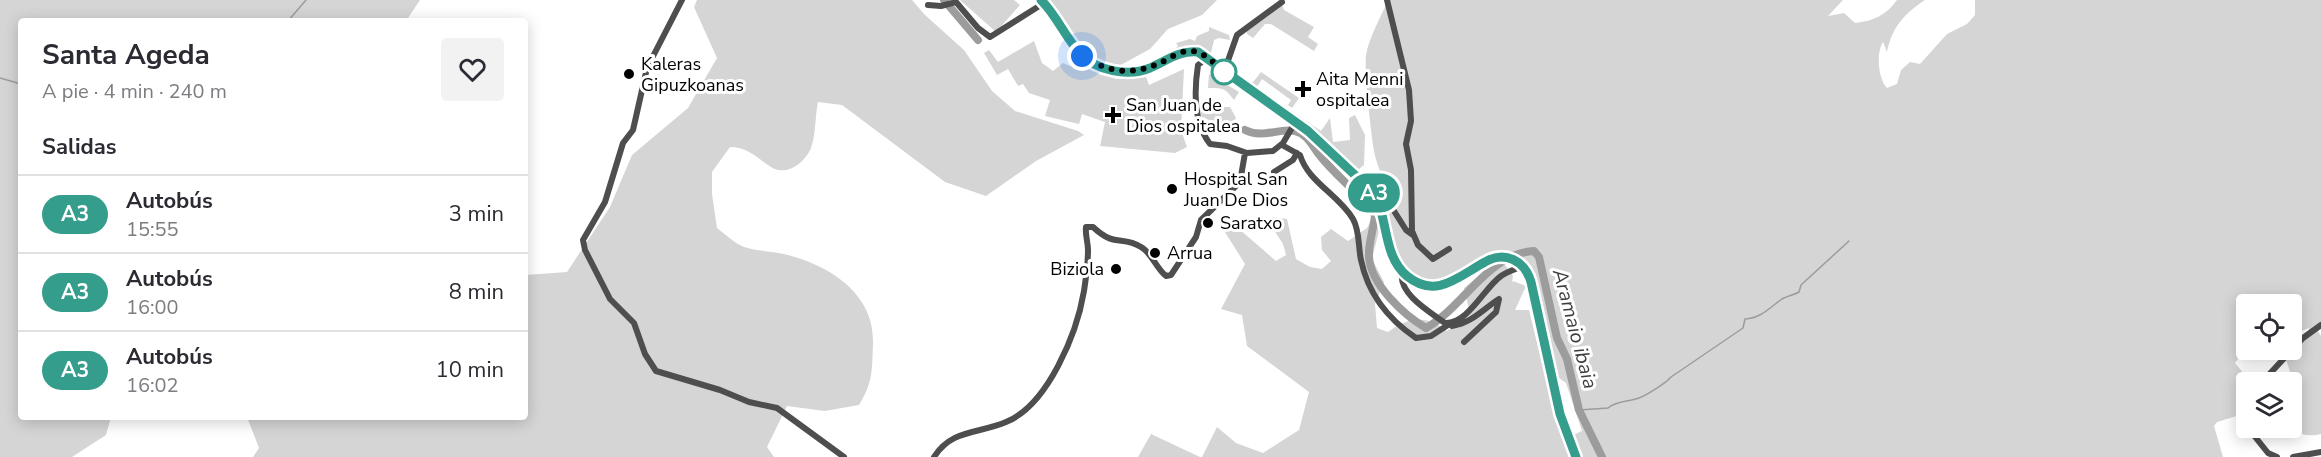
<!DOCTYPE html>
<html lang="es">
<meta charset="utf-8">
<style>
:root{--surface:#fff;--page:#f2f2f3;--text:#2b2b33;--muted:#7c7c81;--line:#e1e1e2}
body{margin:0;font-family:"Nunito Sans",sans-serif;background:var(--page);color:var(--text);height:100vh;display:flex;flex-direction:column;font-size:22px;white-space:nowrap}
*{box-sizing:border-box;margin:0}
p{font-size:20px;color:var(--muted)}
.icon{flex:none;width:33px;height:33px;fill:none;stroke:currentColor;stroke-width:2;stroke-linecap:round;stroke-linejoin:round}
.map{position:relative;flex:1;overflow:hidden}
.details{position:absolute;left:18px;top:18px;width:510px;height:402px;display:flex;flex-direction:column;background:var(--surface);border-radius:6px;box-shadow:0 3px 15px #0003}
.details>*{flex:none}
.badge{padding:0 12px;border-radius:20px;font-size:21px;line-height:39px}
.tools{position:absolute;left:2236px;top:294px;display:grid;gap:12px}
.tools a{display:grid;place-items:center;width:66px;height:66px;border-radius:6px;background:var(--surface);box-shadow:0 3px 15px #0003;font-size:30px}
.you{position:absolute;width:30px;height:30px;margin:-15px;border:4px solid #fff;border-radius:50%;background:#1a73e8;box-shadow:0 0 0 9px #1a73e833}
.map>.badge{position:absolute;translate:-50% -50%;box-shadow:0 0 0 3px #fff}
h2{padding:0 24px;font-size:22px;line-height:54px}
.round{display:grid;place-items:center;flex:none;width:63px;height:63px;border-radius:6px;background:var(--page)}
.overview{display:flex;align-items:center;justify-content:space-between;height:102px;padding:0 24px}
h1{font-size:28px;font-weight:700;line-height:45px}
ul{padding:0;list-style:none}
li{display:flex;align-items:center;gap:18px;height:78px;padding:0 24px;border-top:2px solid var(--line)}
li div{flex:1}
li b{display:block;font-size:22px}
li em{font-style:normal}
li .badge{min-width:66px;font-weight:700;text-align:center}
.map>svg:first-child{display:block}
</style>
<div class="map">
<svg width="2321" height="457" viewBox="0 0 2321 457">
<rect width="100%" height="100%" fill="#fff"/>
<path fill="#d5d5d5" d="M0,0H420L406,21H21V417H111L106,435L72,457H0Z
M697,0H912L925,15L964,50L992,91L1015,111L1078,131L1084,135L1036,161L986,196L945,182L842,105L818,102C815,116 816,134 811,148C805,163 786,177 771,167C757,158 748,147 730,147L712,172V194L717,228C725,234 734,243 744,247C756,251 771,251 784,254C829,265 875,293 873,344C872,369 873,383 859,405L825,411L787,406L767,447L774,457H253L259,448L247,417H525V275L567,272L610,207L632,155L688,108L717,58L694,7Z
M960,0H1014L1020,5L996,32Z
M1046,0H1217L1202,15L1168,29L1150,49L1117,67L1085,54Z
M1388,0H1843L1828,16L1844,13L1855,23C1874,21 1886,15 1897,0H1925C1904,14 1892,27 1887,52L1883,42C1876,53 1878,79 1887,88L1897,84L1901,70L1910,62L1920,64L1947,34L1967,24L1975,15V0H2321V323L2309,331V328L2299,332L2292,331V304H2247V347L2235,363L2251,382H2247V407L2243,414L2217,422L2214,426L2223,457H1582L1573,435L1582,431L1566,383L1559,378C1553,355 1539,270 1521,258C1483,233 1465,287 1430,282C1419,280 1404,267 1399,257C1388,236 1389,209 1384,186C1382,174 1376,163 1374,151C1371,134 1364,70 1366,55C1369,37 1381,17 1388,0Z
M1282,5L1284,10L1314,27L1308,37L1318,44L1314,51L1271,24H1265L1253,38L1247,34L1246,30Z
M1209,27L1229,35L1230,40L1219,38L1214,40L1211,53L1194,48L1176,52L1175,49L1178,46L1176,43L1190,39L1195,41L1197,36L1209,31Z
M1034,41L1042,63L1053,71L1063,63L1070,66L1077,64L1116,79L1146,77L1149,85L1184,69L1181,130L1187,147L1175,153L1100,146L1105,122L1082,114L1079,124L1045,116L1050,100L1029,93L1023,84L1018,86L1008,69L997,75L984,53L989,50L998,62Z
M1261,72L1299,98L1292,108L1288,105L1291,100L1262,79L1257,87L1321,131L1330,118L1333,142L1350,140L1349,118L1355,115L1365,135L1364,165L1359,169L1352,167L1325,140L1293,115L1250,86Z
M1209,74L1239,92L1234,100C1225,89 1226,88 1208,88Z
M1199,107H1230L1236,118L1228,128L1202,117Z
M1377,209L1381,223L1372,259L1384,282L1375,304L1377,328L1388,332C1410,316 1426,315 1447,331L1470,314L1464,288L1492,265H1505L1513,276L1512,283L1513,281L1526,286L1515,310H1529L1548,388L1569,457H1202L1217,427L1236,443L1263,453L1299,430L1309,392L1247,346L1242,315L1221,309L1245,264L1223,229L1238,228L1276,261L1286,255L1283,244L1272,227L1274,217L1287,219L1296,259L1310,267L1322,269L1331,261L1322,250L1321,237L1331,229L1348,241L1367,228Z
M2317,330L2321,336V434C2312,437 2298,435 2291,428L2292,394L2296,391L2286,359L2304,338Z
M1151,434L1200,457H1138Z"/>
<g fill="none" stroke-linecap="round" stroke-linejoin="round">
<path stroke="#9c9c9c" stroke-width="1.5" d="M288,21L306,0
M0,78L21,84
M1579,410L1608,408C1616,401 1628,402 1639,398C1647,395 1666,383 1671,377L1743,328L1745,319C1762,318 1770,307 1782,299C1787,296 1794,295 1799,292L1801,285L1849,241"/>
<path stroke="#9c9c9c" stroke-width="8" d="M944,0L978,40
M1245,130C1263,139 1277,128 1295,131C1306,133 1312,145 1318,153C1335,176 1359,192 1375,215C1374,228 1368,244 1369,257C1371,285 1404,315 1426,328C1464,307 1487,254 1534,251L1539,257L1557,338L1567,359L1579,410L1602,457"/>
<g stroke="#dbdbdb" stroke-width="10">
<path id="major" d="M1041,0C1057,16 1065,37 1080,53C1096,71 1128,76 1150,68C1166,61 1180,49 1198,53L1308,131L1373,192C1389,218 1382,255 1407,276C1436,300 1459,276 1485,262C1505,250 1525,261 1531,282L1560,414L1576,457"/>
</g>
<path stroke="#4e4e4e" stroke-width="6" d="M682,0L647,68L633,130L623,143L605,202L583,240L585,250L610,299L634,323L645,354L656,371L720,390L749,402L777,408L844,457
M1387,0L1409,90L1411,121L1406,144L1411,170L1412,231L1418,245L1433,259L1449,249
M928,5L941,6L956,2L978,28L990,37L1044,3
M1207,58L1198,65C1194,91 1193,122 1210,144L1227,146L1247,153L1273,151L1283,143L1296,121
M1224,72L1237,35L1282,2
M1282,145L1300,155C1308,182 1339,195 1353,219C1360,231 1358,247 1361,260C1368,294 1388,319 1416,338L1431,336L1451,323L1452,326C1472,323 1483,309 1499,299L1496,312L1464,342
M1274,172L1293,160L1297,153
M1363,181L1371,180L1377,184L1406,230L1413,235
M1402,272C1398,294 1430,312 1445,323C1468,324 1484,288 1501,276C1508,271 1516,269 1523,266
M2262,382L2303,338L2321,325
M2247,411L2242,419L2247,426
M2248,428L2268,453L2277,457
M934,457C952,429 978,434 1006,422C1048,405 1077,333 1084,291C1086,278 1088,263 1088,250C1088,242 1085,235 1086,227H1093C1115,248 1122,235 1141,247C1151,252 1156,268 1166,276L1171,275L1196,237L1201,220L1240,182L1245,153
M2293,457L2321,452"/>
<use href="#major" stroke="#000" stroke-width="8"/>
</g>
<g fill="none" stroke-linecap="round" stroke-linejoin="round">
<g stroke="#fff" stroke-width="14">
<path id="line" d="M1041,0C1057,16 1065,37 1080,53C1096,71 1128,77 1150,68C1166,61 1180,50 1198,52L1308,131L1373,192C1389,218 1382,255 1407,276C1436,300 1459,276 1485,262C1505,250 1525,261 1531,282L1560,414L1576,457"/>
</g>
<use href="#line" stroke="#349d8b" stroke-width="9"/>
<path stroke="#000" stroke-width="6" stroke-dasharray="0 10.8" d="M1082,56C1109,73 1133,76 1162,62C1170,58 1180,51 1189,51C1203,50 1215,64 1224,72"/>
</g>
<circle fill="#fff" stroke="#349d8b" stroke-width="3" cx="1224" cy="72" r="12"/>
<g fill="#000" stroke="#fff" stroke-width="2">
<circle cx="629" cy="74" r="6"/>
<path d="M1300 80h6v6h6v6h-6v6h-6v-6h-6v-6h6z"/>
<path d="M1110 106h6v6h6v6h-6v6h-6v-6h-6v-6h6z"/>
<circle cx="1172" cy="189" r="6"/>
<circle cx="1208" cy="223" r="6"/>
<circle cx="1155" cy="253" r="6"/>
<circle cx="1116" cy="269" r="6"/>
</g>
<g text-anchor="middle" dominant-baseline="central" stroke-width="6" stroke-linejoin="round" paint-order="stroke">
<g font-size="18" fill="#000" stroke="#fff" text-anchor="start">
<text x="641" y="64">Kaleras<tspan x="641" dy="21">Gipuzkoanas</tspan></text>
<text x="1316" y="79">Aita Menni<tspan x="1316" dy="21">ospitalea</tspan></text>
<text x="1126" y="105">San Juan de<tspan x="1126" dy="21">Dios ospitalea</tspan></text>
<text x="1184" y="179">Hospital San<tspan x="1184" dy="21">Juan De Dios</tspan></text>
<text x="1220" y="223">Saratxo</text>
<text x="1167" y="253">Arrua</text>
<text x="1104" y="269" text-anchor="end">Biziola</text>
</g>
<g font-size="20" font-style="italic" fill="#3d3d3d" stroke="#fff">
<text transform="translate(1575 329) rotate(75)">Aramaio ibaia</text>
</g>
</g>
</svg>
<div class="tools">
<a><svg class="icon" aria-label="locate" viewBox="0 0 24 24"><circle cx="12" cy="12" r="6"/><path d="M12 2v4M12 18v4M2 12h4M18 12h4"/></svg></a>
<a><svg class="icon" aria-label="layers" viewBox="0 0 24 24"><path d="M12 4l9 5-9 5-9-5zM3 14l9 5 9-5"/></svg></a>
</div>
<div class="you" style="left:1082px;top:56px"></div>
<b class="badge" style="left:1374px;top:193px;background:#349d8b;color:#fff">A3</b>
<section class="details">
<div class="overview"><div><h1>Santa Ageda</h1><p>A pie · 4 min · 240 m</p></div><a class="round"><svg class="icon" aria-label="heart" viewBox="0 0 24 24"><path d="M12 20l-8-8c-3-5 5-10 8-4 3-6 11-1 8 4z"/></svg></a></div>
<h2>Salidas</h2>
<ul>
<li><span class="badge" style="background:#349d8b;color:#fff">A3</span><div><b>Autobús</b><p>15:55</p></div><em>3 min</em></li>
<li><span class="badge" style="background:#349d8b;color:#fff">A3</span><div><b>Autobús</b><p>16:00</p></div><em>8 min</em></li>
<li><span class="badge" style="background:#349d8b;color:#fff">A3</span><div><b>Autobús</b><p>16:02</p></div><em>10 min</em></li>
</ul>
</section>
</div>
